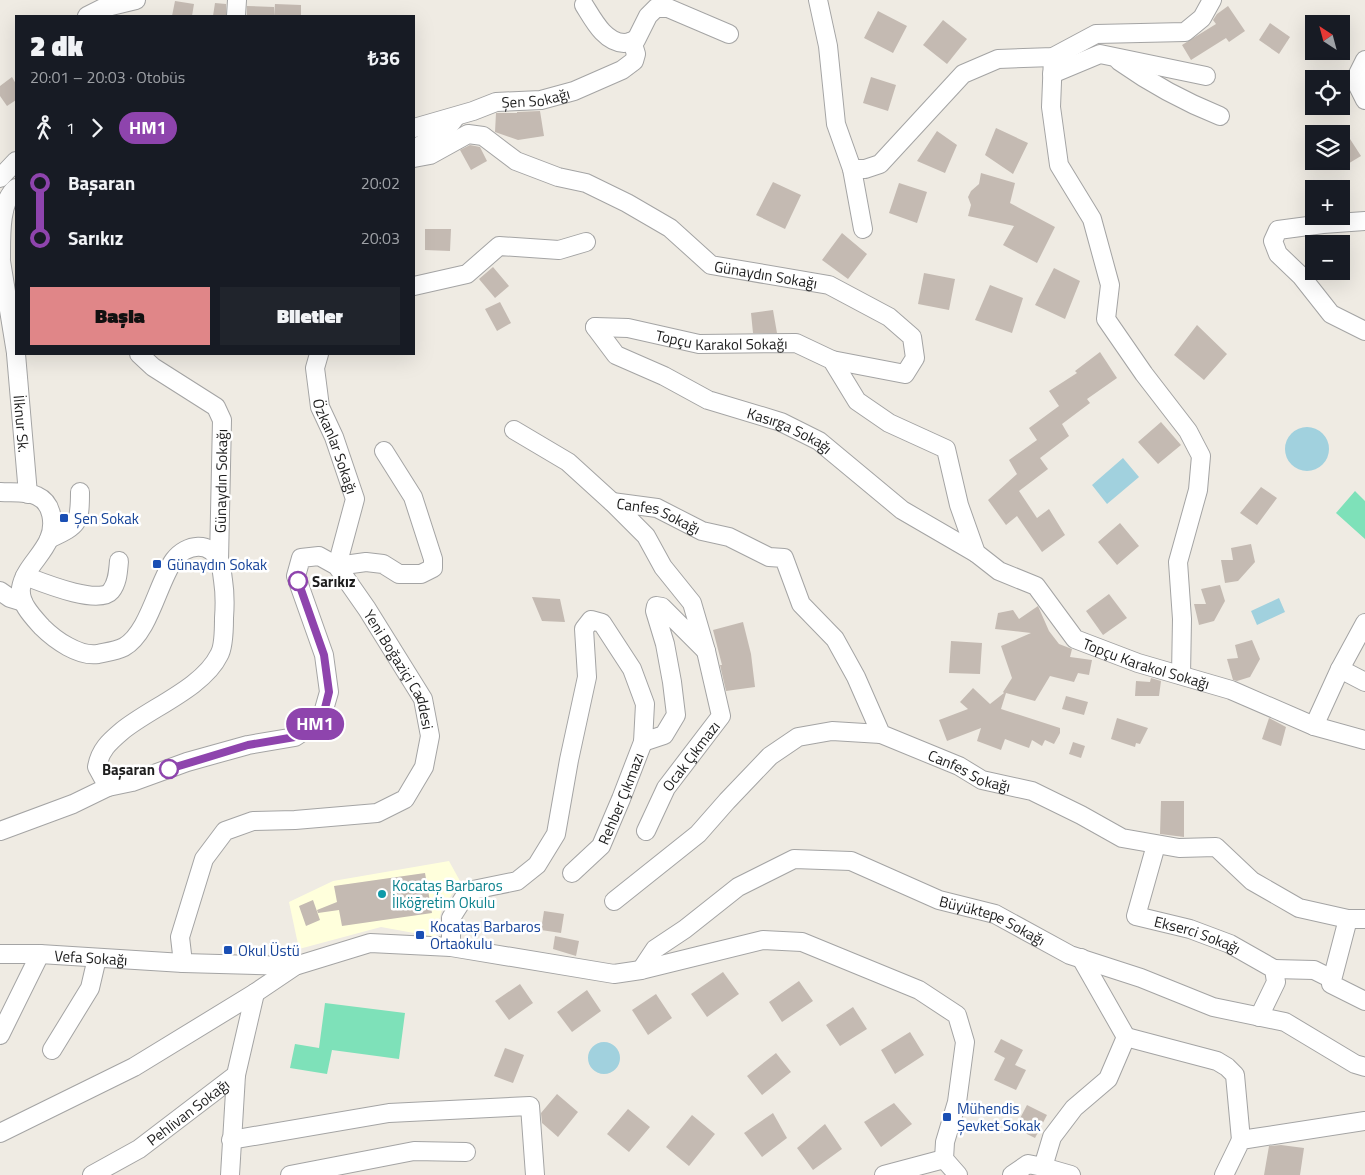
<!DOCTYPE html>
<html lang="tr">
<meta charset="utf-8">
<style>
:root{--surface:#171b24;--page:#20242c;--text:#f1f3f6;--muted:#9ea1a6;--accent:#e08688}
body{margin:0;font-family:"Titillium Web",sans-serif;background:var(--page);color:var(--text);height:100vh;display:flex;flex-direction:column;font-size:19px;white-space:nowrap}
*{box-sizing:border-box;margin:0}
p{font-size:16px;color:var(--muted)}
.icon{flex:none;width:28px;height:28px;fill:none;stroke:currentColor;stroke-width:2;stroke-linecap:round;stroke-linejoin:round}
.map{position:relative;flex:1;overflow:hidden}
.panel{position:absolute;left:15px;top:15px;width:400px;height:340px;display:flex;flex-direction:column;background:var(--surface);border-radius:0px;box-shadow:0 5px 20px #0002}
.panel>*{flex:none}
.badge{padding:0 10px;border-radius:16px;font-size:18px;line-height:32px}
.needle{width:32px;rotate:324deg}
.buttons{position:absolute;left:1305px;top:15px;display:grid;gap:10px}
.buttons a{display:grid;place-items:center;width:45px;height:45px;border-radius:0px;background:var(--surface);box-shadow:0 5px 20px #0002;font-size:25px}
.map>.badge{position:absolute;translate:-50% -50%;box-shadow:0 0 0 2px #fff}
.legs{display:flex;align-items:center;gap:8px;height:55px;padding:0 15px;font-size:16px}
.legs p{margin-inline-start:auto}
.summary{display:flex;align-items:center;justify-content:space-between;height:85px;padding:0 15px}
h1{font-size:28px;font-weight:800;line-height:38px}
.cta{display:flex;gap:10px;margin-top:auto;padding:10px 15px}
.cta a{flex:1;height:58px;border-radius:0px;background:var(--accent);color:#111;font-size:20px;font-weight:800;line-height:58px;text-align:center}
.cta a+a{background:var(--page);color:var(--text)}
ul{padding:0 15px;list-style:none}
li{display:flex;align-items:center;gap:18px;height:55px;font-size:19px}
li i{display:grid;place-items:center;width:8px;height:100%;margin:0 6px;background:currentColor}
li i::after{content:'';width:12px;height:12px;margin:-6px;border:4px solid;border-radius:50%;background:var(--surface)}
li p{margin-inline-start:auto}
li:first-child i{background:linear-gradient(#0000 50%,currentColor 0)}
li:last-child i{background:linear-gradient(currentColor 50%,#0000 0)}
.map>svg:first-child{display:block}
</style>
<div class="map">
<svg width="1365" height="1175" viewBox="0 0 1365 1175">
<rect width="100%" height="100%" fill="#efebe3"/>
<path fill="#ffffdc" d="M449,861L460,881L441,912L436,937L381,927L299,949L289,902L333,881Z"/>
<path fill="#7ee1b9" d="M1355,491L1365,501V539L1336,513Z
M325,1003L405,1013L399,1059L332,1050L327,1074L290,1068L295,1044L319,1048Z"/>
<path fill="#a1d1de" d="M1285 449a22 22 0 1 1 44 0a22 22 0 1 1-44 0Z
M1123,458L1139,477L1107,504L1092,485Z
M1279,598L1285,612L1257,625L1251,611Z
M588 1058a16 16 0 1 1 32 0a16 16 0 1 1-32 0Z"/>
<path fill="#c4bab2" d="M175,1L194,4L192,16H172Z
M215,3L226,4V16H213Z
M275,4L301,5V16H247V6L274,7V16Z
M1228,6L1245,31L1229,42L1226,38L1191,60L1182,45L1216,24L1213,20L1217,14Z
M878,11L907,26L893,53L864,38Z
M943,20L967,39L947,64L923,45Z
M1270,23L1290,37L1279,54L1259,40Z
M12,77L16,84V100L7,106L0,96V86Z
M871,77L896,85L888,111L863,103Z
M540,111L544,136L518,140L495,132L496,113H517V112Z
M1341,125L1361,156L1341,168Z
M996,128L1028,143L1013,174L985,155Z
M937,131L957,145L945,173L917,161Z
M470,145L480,147L487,161L471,170L460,150Z
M981,173L1015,183L1010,203L1055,227L1037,263L1003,245L1014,226L968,216L971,205L968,197L971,191L979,184Z
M773,182L801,195L785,229L756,215Z
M899,183L927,192L917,223L889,213Z
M425,229H451L450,251L425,250Z
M842,233L867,254L848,279L822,260Z
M493,267L509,286L495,298L479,279Z
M1054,268L1080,281L1065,319L1035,305Z
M924,273L955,279L949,310L918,304Z
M990,285L1023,298L1012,333L975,320Z
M500,302L511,323L497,331L485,309Z
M773,310L777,333H753L751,313Z
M1197,325L1227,354L1204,380L1174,355Z
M1100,352L1117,378L1087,399L1090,403L1062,424L1069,436L1040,458L1048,469L1019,491L1037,518L1049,509L1065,535L1042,552L1017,516L1006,525L988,500L1017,474L1009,460L1037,440L1029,428L1059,406L1049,391L1077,373L1075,371Z
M1161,422L1181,445L1158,464L1138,442Z
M1261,487L1277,498L1257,525L1240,513Z
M1120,523L1139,546L1117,565L1098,542Z
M1251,544L1255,562L1238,581L1225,583L1221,560H1233L1231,548Z
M1220,585L1225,601L1214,621L1199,625L1194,604H1206L1201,589Z
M1109,594L1127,618L1103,635L1086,611Z
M532,597L560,599L565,622L542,621Z
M1038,606L1049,631L1059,644L1072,649L1070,657L1092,660L1089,675L1078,673L1074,682L1050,676L1035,701L1006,693L1001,709L1060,728V733L1054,744L1045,740L1042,746L1032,740L1029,748L1005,739L1001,750L977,741L981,728L947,741L939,720L968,709L960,702L973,688L990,704L1004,693L1003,692L1012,678L1001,646L1031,633L995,629L998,613L1013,610L1019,619Z
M743,622L751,654L755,687L726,691L720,665H722L713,630Z
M1252,640L1260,659L1250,677L1237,681L1233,680L1227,659L1238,658L1235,645Z
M951,641L982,643L980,674L949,673Z
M1151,678L1161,681L1159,696H1135L1136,681L1150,682Z
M1066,696L1088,702L1084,715L1062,709Z
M1117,718L1148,728L1140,744L1136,743L1135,747L1111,739Z
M1269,718L1286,727L1281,746L1262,739Z
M1073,742L1085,746L1081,758L1069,754Z
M1161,801H1184V837L1160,834Z
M425,873L432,913L342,926L339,910L318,913L317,910L337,902L334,886Z
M313,900L320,920L306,926L299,906Z
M544,911L564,914L561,933L541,930Z
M555,936L579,941L576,956L553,949Z
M723,972L739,994L707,1017L691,994Z
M799,981L813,1001L782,1022L769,1002Z
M520,984L533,1003L509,1020L495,1001Z
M587,990L601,1011L572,1032L557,1012Z
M656,994L672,1018L648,1035L632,1010Z
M853,1007L867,1029L840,1046L826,1025Z
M910,1032L924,1055L895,1074L881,1050Z
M1001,1039L1023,1050L1015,1065L1026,1070L1016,1090L994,1080L1005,1058L994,1052Z
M505,1048L524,1055L513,1083L494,1076Z
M776,1053L791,1072L762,1095L747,1076Z
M557,1094L578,1112L558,1137L542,1123L541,1113Z
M894,1103L912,1124L881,1147L864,1122Z
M1027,1105L1047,1115L1035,1138L1015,1128Z
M628,1109L650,1127L629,1152L607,1134Z
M773,1113L787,1138L762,1157L744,1133Z
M692,1115L715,1134L689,1166L666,1147Z
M825,1124L842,1149L813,1170L797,1148Z
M1281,1145L1304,1148L1300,1175H1264L1269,1146Z"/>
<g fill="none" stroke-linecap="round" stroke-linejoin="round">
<g stroke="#a4a4a4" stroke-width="20">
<g id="minor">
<path d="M818,0L828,46L836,124L852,169L863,229"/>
<path d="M584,5C593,19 604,42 624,43C628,43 632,41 636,40L648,16L656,8H668L729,34"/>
<path d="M87,16L103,8L136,0"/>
<path d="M236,16L237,0"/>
<path d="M1053,57L1051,107L1059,165L1092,219L1110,285L1106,319L1144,374L1188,431L1201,456L1198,490L1178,562L1182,619L1181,675"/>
<path d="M1365,60L1355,80L1365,100"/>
<path d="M1119,61C1150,83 1185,102 1220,116"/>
<path d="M1052,74L1100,54L1206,76"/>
<path id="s1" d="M414,128L473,111L496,102L541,100L574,91L622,70L634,61L636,54L632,41"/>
<path d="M414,149C429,140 445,133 455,118"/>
<path id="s2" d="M414,158L430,155L468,134L483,136L516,161L558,177L586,183L627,203L670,228L711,265L829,285L889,317L912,337L915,358L905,374L832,360"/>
<path d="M852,169H865L880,164L963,74L998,59L1053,57L1096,34L1185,32L1202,18L1212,0"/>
<path d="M0,178L16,161"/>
<path d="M1365,221L1323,224L1278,230L1273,241L1278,254L1301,276L1331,314L1365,331"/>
<path d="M0,255L16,353"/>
<path d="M1,258C1,235 0,201 16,188"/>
<path d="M414,286L467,274L499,246L559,250L586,242"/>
<path id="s3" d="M595,327L628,328L699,344L796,343L832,360L857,401L889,423L946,449L959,505L976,553L999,571L1036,586L1075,639L1138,663L1231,690L1314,726L1365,740"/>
<path id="s4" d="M595,327L616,355L664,376L708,400L781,422L819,441L902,510L976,553"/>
<path id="s5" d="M16,354L28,494"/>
<path d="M139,354L153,367L216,407L222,420L219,560"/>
<path id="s6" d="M319,354L315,368L320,407L334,437L355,499L337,566L366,562L383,564L399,574H421L433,568V559L413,497L384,451"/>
<path d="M514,430L568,462L612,502"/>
<path id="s7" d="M0,492C11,493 27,491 37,496C53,503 55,525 49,539C42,556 24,569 21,588C19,603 33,617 42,627C55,640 79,657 98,654C107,652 116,651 124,647C149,633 158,582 174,560C186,544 211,540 219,562C222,567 222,574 223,580C225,593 225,605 224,618C224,627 224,647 219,655C203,688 150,708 122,731C109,742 100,750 97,767L108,787L132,782L187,762L248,745L295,737L321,720L329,692L324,655L296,576L301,558L319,556L337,566L367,609L423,699L430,736L424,767L405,799L377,813L295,820L253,821L225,831L204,859L180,937L183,963"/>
<path d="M49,539C78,525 80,525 80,492"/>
<path d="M25,576C41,582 99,606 111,591C118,582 118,571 119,561"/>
<path d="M0,591L10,598L23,602"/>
<path d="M1340,669L1365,682"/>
<path d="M1314,726L1340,669L1365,623"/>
<path d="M0,831L73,804L108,787"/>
<path id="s8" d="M646,831L666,788L721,716L706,651"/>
<path id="s9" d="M1156,845L1136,916L1190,929L1230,944L1274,969L1276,982L1259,1017"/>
<path id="s10" d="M572,873L601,846L621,799L643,742"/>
<path d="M614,901L698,834L727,801L770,756L798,737L832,731L881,734"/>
<path d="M1348,919L1331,984L1365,1001"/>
<path id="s11" d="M451,947V918L468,891L517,881L537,865L556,834L569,760L587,677L584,629L591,620L602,623L632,669L645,704L643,742L664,735L676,715L672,682L665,644L655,611L656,606L662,607L706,651L692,603L663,567L646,536L612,502L657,508L702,531L729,537L769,557L784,558L801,604L835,639L856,677L881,734L959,766L982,780L1032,791L1081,815L1122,838L1179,848L1216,847L1252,881L1299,908L1348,919H1365"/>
<path id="s12" d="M0,954H40L183,963L295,966"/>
<path d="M1274,969L1314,970L1332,979"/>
<path id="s13" d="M641,970L655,949L685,929L738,887L794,859L851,861L939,900L995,914L1070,955L1141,978L1213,1007L1285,1022L1355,1064L1365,1067"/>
<path d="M0,1035L40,954"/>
<path d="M1126,1037L1217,1061L1227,1067L1235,1075L1241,1140"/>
<path d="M52,1050L90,988L97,958"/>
<path d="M0,1133L134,1067L255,993L295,966L370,943L451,947L614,974L641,970L763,940L802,942L919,990L957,1015L965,1042L957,1102L945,1142L944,1159L958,1175"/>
<path d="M231,1140L389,1113L530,1106L535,1175"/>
<path d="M1043,1167L1052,1137L1074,1108L1108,1079L1126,1037L1081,958"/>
<path id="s14" d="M92,1175L139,1149L236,1075L255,993"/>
<path d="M230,1175L236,1075"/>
<path d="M290,1175L414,1151L466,1152"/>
<path d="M884,1175L944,1159"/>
<path d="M1012,1175L1028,1164L1043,1167L1071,1175"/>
<path d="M1224,1175L1241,1140L1365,1121"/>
</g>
</g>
<use href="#minor" stroke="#fff" stroke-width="18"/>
</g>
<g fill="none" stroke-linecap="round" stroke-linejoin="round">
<g stroke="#fff" stroke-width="11">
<path id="line-1" d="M169,769L248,745L295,737L322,720L329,692L324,655L298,581"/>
</g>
<use href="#line-1" stroke="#8e44ad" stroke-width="8"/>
</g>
<g fill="#1a4fb4" stroke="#fff" stroke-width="2">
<rect x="59" y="513" width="10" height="10" rx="2.5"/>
<rect x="152" y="559" width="10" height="10" rx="2.5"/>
<rect x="415" y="930" width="10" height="10" rx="2.5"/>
<rect x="223" y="945" width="10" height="10" rx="2.5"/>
<rect x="942" y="1112" width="10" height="10" rx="2.5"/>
</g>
<g fill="#fff" stroke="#8e44ad" stroke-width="2.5">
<circle cx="298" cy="581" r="9"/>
<circle cx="169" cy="769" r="9"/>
</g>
<circle fill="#0f9aa8" stroke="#fff" stroke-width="2" cx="382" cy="894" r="5"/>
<g text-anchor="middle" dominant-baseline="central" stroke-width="5" stroke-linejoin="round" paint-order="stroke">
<g font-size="15" fill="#1d1d1d" stroke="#fff">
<text stroke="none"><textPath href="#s1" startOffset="126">Şen Sokağı</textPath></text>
<text stroke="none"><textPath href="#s2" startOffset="396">Günaydın Sokağı</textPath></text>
<text stroke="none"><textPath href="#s3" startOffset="128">Topçu Karakol Sokağı</textPath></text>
<text stroke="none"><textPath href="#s5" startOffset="70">İlknur Sk.</textPath></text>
<text stroke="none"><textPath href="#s4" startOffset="225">Kasırga Sokağı</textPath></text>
<text stroke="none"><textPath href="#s6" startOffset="96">Özkanlar Sokağı</textPath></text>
<text transform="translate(221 481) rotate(-89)">Günaydın Sokağı</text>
<text stroke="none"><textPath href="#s11" startOffset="988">Canfes Sokağı</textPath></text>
<text stroke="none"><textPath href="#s3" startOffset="711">Topçu Karakol Sokağı</textPath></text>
<text stroke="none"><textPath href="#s7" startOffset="1279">Yeni Boğaziçi Caddesi</textPath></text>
<text stroke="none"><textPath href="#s8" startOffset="88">Ocak Çıkmazı</textPath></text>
<text stroke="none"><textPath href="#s11" startOffset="1422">Canfes Sokağı</textPath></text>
<text stroke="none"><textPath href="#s10" startOffset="91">Rehber Çıkmazı</textPath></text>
<text stroke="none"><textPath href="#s13" startOffset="402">Büyüktepe Sokağı</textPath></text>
<text stroke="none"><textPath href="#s9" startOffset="138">Ekserci Sokağı</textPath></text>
<text stroke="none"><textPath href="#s12" startOffset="91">Vefa Sokağı</textPath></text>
<text stroke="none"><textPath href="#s14" startOffset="115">Pehlivan Sokağı</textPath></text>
</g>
<g font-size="15" fill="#164399" stroke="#fff" text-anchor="start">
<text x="74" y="518">Şen Sokak</text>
<text x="167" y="564">Günaydın Sokak</text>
<text x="430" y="926">Kocataş Barbaros<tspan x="430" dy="17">Ortaokulu</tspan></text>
<text x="238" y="950">Okul Üstü</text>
<text x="957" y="1108">Mühendis<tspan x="957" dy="17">Şevket Sokak</tspan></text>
</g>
<g font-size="15" font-weight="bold" fill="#1d1d1d" stroke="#fff" text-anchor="start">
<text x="312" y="581">Sarıkız</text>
<text x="155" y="769" text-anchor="end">Başaran</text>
</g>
<g font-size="15" fill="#0d838f" stroke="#fff" text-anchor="start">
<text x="392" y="885">Kocataş Barbaros<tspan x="392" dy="17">İlköğretim Okulu</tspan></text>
</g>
</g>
</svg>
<div class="buttons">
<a><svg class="needle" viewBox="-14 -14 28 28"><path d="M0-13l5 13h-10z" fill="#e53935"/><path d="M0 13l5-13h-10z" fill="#9ea1a6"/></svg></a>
<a><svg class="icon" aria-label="locate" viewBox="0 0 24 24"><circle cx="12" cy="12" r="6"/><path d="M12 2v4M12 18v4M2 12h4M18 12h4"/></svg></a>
<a><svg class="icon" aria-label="layers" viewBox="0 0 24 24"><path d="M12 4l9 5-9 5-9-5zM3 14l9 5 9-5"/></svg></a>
<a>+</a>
<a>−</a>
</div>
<b class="badge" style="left:315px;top:724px;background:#8e44ad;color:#fff">HM1</b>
<section class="panel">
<div class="summary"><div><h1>2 dk</h1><p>20:01 – 20:03 · Otobüs</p></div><b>₺36</b></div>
<div class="legs"><svg class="icon" aria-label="walk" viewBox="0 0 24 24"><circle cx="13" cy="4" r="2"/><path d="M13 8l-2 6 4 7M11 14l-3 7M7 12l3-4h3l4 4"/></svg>1<svg class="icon" aria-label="forward" viewBox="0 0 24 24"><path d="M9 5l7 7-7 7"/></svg><b class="badge" style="background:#8e44ad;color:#fff">HM1</b></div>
<ul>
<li><i style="color:#8e44ad"></i><b>Başaran</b><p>20:02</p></li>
<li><i style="color:#8e44ad"></i><b>Sarıkız</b><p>20:03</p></li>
</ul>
<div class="cta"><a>Başla</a><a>Biletler</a></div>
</section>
</div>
